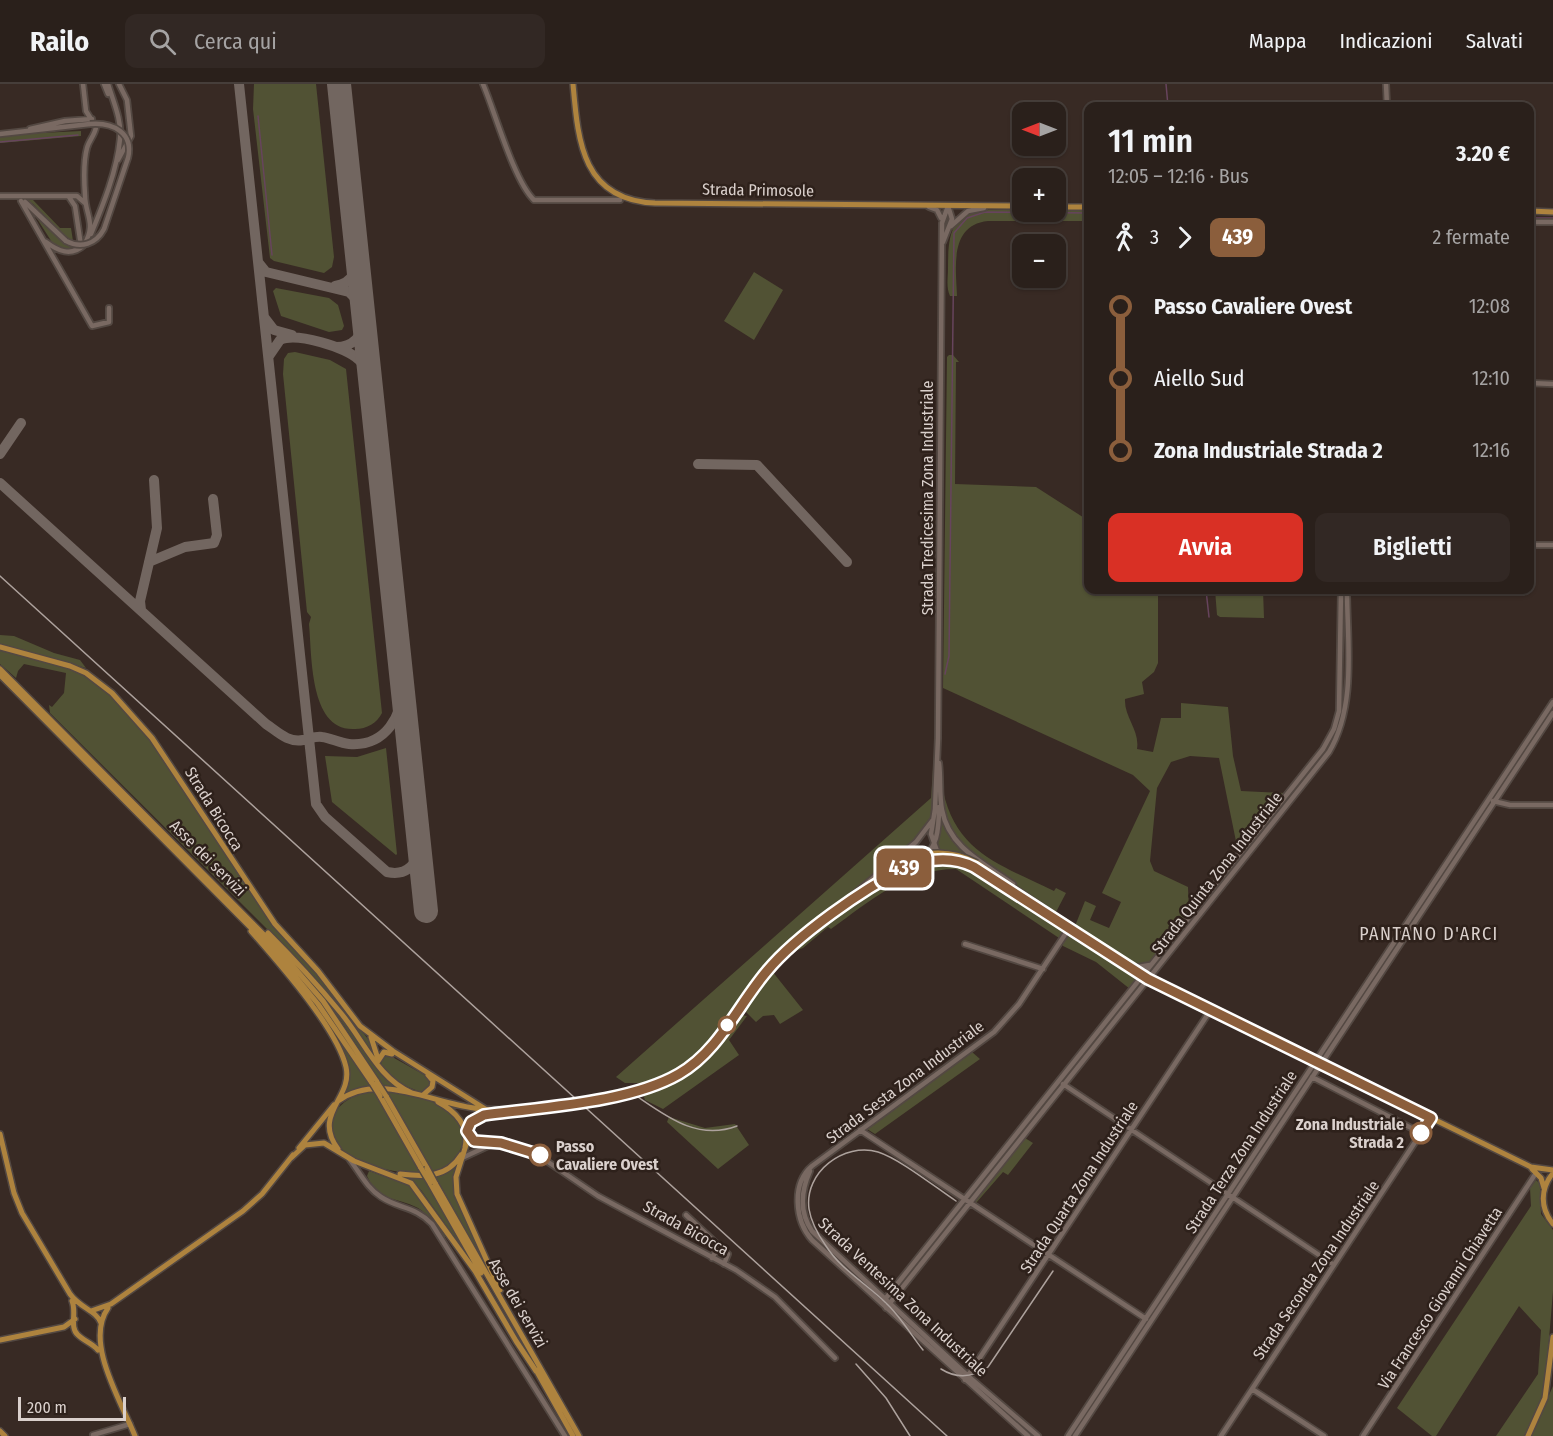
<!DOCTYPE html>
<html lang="it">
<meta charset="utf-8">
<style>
:root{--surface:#2a201b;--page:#322824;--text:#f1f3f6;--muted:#a5a3a3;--line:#463e3a;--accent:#d93025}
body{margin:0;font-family:"Fira Sans Condensed",sans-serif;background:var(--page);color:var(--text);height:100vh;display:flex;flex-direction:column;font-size:22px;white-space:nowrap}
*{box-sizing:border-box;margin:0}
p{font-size:20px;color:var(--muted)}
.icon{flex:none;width:33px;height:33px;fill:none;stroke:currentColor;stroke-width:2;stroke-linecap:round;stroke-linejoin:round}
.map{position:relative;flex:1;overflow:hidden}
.panel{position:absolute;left:1084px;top:18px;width:450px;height:492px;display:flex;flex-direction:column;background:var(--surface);border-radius:12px;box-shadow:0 2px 4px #0004,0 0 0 2px var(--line)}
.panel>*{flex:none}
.badge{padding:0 12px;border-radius:9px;font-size:21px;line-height:39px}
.needle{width:39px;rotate:270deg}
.buttons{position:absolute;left:1012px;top:18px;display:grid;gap:12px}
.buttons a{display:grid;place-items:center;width:54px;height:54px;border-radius:12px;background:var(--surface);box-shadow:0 2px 4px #0004,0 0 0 2px var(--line);font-size:30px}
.scale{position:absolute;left:18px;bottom:15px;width:108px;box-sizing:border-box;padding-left:6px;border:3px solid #dad0cc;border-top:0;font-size:16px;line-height:21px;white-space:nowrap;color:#dad0cc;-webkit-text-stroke:4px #2e211b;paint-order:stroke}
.map>.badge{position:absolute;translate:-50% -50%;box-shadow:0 0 0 3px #fff}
.legs{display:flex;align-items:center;gap:9px;height:66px;padding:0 24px;font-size:20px}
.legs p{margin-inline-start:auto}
.headline{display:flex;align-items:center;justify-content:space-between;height:102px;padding:0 24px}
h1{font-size:33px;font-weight:600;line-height:45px}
.primary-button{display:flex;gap:12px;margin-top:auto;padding:12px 24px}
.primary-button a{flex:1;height:69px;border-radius:12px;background:var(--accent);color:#fff;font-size:24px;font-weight:600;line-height:69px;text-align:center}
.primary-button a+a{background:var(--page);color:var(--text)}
ul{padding:0 24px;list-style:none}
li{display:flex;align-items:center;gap:21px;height:72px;font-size:22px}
li i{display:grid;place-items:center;width:9px;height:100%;margin:0 8px;background:currentColor}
li i::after{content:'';width:15px;height:15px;margin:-8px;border:4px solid;border-radius:50%;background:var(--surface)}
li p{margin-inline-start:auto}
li:first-child i{background:linear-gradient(#0000 50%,currentColor 0)}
li:last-child i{background:linear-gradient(currentColor 50%,#0000 0)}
header{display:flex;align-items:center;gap:36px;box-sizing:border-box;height:84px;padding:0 30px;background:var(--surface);border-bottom:2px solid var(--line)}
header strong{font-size:28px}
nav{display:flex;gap:33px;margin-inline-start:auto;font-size:21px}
.search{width:420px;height:54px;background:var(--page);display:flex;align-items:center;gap:15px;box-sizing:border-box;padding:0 21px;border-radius:12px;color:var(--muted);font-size:22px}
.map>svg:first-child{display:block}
</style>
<header>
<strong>Railo</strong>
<div class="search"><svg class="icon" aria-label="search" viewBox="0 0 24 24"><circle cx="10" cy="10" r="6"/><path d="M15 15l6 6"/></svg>Cerca qui</div>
<nav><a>Mappa</a><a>Indicazioni</a><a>Salvati</a></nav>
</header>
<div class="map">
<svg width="1553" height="1352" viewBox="0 0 1553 1352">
<rect width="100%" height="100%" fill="#382a24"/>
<path fill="#515234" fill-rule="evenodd" d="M254,0H316L334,173L332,183L324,189L274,177L270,174L253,25Z
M81,47V52L0,59V51Z
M19,113L38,116H33L60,144H71L73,157H79L76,163L67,166L55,163L34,130L64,159L67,155L33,120Z
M989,126H1089V137H988C949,141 956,184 957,212H950C946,204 948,193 948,185C948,152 950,127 989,126Z
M754,188L783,206L754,256L724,237Z
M276,204L329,214L338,221L344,242L342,246L329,248L281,232L273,207Z
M295,268L330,276L346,285L382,629C377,639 367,645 355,645C309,648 312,571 309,540L311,533L307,528L283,290L284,275L288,269Z
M949,271H953L959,278H956L955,400L1036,403L1089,437V506H1158V579L1154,588L1142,598L1144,610L1125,615C1124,633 1140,646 1137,665L1153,668L1161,634H1181V619L1228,623L1233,672L1241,707L1285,709L1238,767L1219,674L1190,672L1171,678L1157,704L1150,777L1154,787L1188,803L1189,829L1149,880L1137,883L1075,842L1085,817L1096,822L1090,836L1109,844L1121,818L1102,809L1150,707L1133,691L943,604L947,273Z
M1215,506H1263L1264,534L1220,533L1217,531Z
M0,551L14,552L54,569L80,576L86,584L0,560Z
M0,566L68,583L84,590L111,611L138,639L171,684L261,825L319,891L371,959L376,973L355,944L283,861L50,629L49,621L52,623L64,609L66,589L24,580L18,587L16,594L0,580Z
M386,664L397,770L396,771L332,718L325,672L357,673Z
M934,669L932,733L916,757L773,875L711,959L682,985L641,1005L639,999H625L616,993L931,714Z
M943,707C957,770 1002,781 1054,807L1056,804L1066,809L1056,828C1026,807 971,777 951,748C944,738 942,720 943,707Z
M940,727L951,755L975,776L958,769L938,767L935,760Z
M948,777L973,785L1058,840L1064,846L1059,854L956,785C906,785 870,817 831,845L828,843L803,864L795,867C805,850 895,788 916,782C926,779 937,778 948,777Z
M1069,850L1137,893L1130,905L1096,878L1063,862L1062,860Z
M297,881L347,941L385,994L398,1005L365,1003L342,1012L347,1003L345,973L288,887L380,997L341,937Z
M772,887L803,926L780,940L774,931L763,932L756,938L745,927Z
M741,931L747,932L729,956L739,971L663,1025L645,1016L643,1010C691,993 711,971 741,931Z
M972,968L980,975L875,1050L867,1045Z
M387,970L428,993L431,1001L423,1009L393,997L381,981L382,972Z
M370,1007C396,1008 432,1011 452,1030C479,1058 451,1091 418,1090C397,1088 371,1084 352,1073C315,1050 331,1015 370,1007ZM377,1012H389L429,1084L390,1034Z
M669,1033L705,1044L735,1040L749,1061L718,1085L667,1038Z
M1025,1054L1033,1059L1008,1091L1003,1088L976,1119V1115Z
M456,1082C449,1128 476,1143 486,1183L439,1099L427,1100L470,1175L421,1106L406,1093H436Z
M369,1087L409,1101L446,1153H443C436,1142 429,1131 418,1124C395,1112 380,1119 367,1092Z
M1536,1096L1540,1100L1541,1130L1553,1146V1207L1545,1303L1539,1324L1524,1352H1496L1538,1290L1541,1246L1519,1222L1436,1352H1432L1397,1324L1531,1122L1530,1104Z
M1553,1302V1352H1531Z"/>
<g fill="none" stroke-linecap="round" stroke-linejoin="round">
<path stroke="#67445d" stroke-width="1.5" d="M1166,0L1168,22
M258,32L272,171
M0,58L78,51
M1530,134H1553
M1206,506L1209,533
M945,590L949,572L954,149L967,134L985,128L1089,129"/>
<path stroke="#726660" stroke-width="10" d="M239,0L316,720L325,733L387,788C405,792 415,783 419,767
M258,178L266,188L349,208L358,217L363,231
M335,202C355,199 357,184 356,166
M264,233L274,246L292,251
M336,263C353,263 363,252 364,235
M269,272L280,256C296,248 346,263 359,276C365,281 367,289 370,296
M0,370L21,339
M698,380L757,381L847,478
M0,399L266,640C278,648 288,659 303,656C310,655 315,652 322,653C331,654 339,659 349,660C385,663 404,632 402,599
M149,478L185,463L214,459L217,451L213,415
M141,526L140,517L157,444L154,396"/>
<path stroke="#726660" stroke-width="24" d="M339,0L426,827"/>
<path stroke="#50433d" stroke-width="5" stroke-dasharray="5 2.5" stroke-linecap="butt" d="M562,1020L642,1006"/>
<g stroke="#534842" stroke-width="8">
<path id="minor" d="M104,0L108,10
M483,0C495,28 514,97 534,116H620
M1386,0L1387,22
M30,45L65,37L92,35
M0,50L90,40
M118,76L131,52L127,16L119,0
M0,112H77L85,119
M69,113L75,122L81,162
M21,117L92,242L109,238V224
M25,118L66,157
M948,122L942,139L938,654L935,725L931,750L937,767L953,775
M929,123L937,126L941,134
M1530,138H1553
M951,142L968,127L984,124
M104,145L128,74
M91,150C103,121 117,87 120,55C122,36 113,17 108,0
M46,158C58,167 71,173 84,161C97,139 85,131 85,111C84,97 83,79 87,64C89,56 95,51 96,43L86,27L83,0
M943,158L952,135L948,122
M1530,299L1553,300
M1530,461H1553
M939,679C941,695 939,711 942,726C949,764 984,779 1013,800
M1493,717L1510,721H1553
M917,779C938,767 939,744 939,723
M835,826L916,758L932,737
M965,860L1043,885
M1132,884L1150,881
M1312,993L1421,1049
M1063,1000L1334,1181
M860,1046L1146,1235
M467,1048L479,1058L501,1059L532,1067L598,1112L736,1186L775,1213L835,1274
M462,1074L490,1061
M350,1076C360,1089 367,1104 381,1113C399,1125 415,1122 432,1140L565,1352
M810,1087C801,1107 799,1128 812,1147L968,1292L1038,1352
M686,1131L719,1162
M712,1174L719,1162L728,1170L724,1180
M882,1219L1323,665L1334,645L1339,627L1341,506
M886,1224L1329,668C1357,621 1347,558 1347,506
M965,1296L1210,927
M1252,1305L1324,1352
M93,1351L130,1340
M1028,1352L812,1156C795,1137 791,1100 812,1082L994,948L1019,920L1070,843
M1068,1352L1553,618
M1075,1352L1553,629
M1221,1352L1431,1034
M1363,1352L1536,1089"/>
</g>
<g stroke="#534842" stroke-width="8">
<path id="major" d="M573,0C578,57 582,116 655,119L1023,122
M1056,123H1089
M1530,127L1553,128
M0,563L70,582L86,589L112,609L152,654L275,840L318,887L360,942L393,967L487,1026
M0,585L279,866L323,917L377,998
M0,591L275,868L318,920L372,999
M977,779L1148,895L1531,1083L1553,1086
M852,813L890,784
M251,847C278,878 337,944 346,983C353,1014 312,1030 338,1065
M268,849C293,874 317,900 340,928C363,955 378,995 412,1009
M371,953L378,975
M378,977L384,968L392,970
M642,1006C722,977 722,933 774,879C798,854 883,788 916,780C931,776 950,773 965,779L1067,842
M423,1011L432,1003L433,997L428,991
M380,1012L421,1084
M386,1012L427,1084
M338,1017C379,988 430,1018 474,1024C488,1027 502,1025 516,1025
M438,1018C455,1027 470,1042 465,1063
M513,1026L562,1020
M0,1050L14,1109L22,1129L70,1210C80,1224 97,1227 101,1239
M467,1050C471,1032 485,1031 501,1029
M466,1061L456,1093L457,1110L500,1206
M299,1064L334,1021
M291,1074L305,1061L324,1059L354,1077L411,1099L475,1187L516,1257L536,1287
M1532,1085L1541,1094L1544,1104
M1553,1089C1540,1105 1540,1124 1553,1140
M400,1090C424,1093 447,1094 461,1071
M430,1099L481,1189
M435,1099L579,1352
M72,1217C77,1228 69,1243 78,1251C84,1257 92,1259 98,1266
M108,1224C84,1258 121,1317 135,1352
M91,1227L111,1220L243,1127L262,1110L293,1071
M0,1256L64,1243L75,1235
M536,1286L573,1352
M0,1347L5,1352
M1528,1352L1545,1314L1553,1253"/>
</g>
<use href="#minor" stroke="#796962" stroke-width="4.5"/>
<use href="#major" stroke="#ae833e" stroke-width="5"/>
<path stroke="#ada29d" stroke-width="1.5" d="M0,492L947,1352
M635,1011C666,1032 697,1057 737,1042
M923,1266C911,1251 902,1235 889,1222C870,1202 841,1186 826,1162C819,1152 811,1138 809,1125C804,1088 844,1058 878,1068C900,1075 935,1103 956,1117
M856,1280L886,1314L910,1352
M941,1285C957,1295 972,1294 988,1283L1053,1187"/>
<g stroke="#534842" stroke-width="8" stroke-linecap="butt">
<path id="minor-bridge" d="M90,40C113,38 134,49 128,74
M66,157C81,165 96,160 104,145"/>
</g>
<g stroke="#534842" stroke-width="8" stroke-linecap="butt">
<path id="major-bridge" d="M890,784C917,766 949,764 977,779
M377,998L386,1012
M372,999L380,1012
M421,1084L430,1099
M427,1084L435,1099"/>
</g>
<use href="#minor-bridge" stroke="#796962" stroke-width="4.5"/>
<use href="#major-bridge" stroke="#ae833e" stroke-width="5"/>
</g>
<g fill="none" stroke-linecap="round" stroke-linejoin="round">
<g stroke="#fff" stroke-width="14">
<path id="line-1" d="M540,1071L501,1059L474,1057L467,1047L471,1038L484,1031C542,1023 629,1019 679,990C719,967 738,921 767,887C797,851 863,805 905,784C927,775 952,772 974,783L1148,895L1431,1034L1421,1049"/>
</g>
<use href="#line-1" stroke="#8b5e3c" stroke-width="9"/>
</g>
<g fill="#fff" stroke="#8b5e3c" stroke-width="3">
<circle cx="727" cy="941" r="8"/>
<circle cx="1421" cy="1049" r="10"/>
<circle cx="540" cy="1071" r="10"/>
</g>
<g text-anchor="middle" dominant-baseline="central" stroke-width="5" stroke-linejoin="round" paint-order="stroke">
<g font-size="16" fill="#dad0cc" stroke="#2e211b">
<text transform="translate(758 106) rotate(1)">Strada Primosole</text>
<text transform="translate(927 414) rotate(-90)">Strada Tredicesima Zona Industriale</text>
<text transform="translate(214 725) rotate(58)">Strada Bicocca</text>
<text transform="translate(208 774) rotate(45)">Asse dei servizi</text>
<text transform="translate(1217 789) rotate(-52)">Strada Quinta Zona Industriale</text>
<text transform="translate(905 998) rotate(-37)">Strada Sesta Zona Industriale</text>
<text transform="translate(1241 1068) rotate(-57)">Strada Terza Zona Industriale</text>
<text transform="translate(1079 1103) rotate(-57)">Strada Quarta Zona Industriale</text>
<text transform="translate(686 1144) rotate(29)">Strada Bicocca</text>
<text transform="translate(1316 1186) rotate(-56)">Strada Seconda Zona Industriale</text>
<text transform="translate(903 1213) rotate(43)">Strada Ventesima Zona Industriale</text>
<text transform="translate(1440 1214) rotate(-57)">Via Francesco Giovanni Chiavetta</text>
<text transform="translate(518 1219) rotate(60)">Asse dei servizi</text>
</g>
<g font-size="16" font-weight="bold" fill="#dad0cc" stroke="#2e211b" text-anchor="end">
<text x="1404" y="1040">Zona Industriale<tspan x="1404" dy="18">Strada 2</tspan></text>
<text x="556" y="1062" text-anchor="start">Passo<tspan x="556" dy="18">Cavaliere Ovest</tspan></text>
</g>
<g font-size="18" letter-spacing="1.5" fill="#dad0cc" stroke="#2e211b">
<text x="1429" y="850">PANTANO D'ARCI</text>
</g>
</g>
</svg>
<div class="buttons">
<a><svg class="needle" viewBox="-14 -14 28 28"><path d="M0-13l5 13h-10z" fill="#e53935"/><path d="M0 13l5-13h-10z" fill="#a5a3a3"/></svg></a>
<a>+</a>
<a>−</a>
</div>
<div class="scale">200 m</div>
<b class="badge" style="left:904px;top:784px;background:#8b5e3c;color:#fff">439</b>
<section class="panel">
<div class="headline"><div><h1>11 min</h1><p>12:05 – 12:16 · Bus</p></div><b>3.20 €</b></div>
<div class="legs"><svg class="icon" aria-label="walk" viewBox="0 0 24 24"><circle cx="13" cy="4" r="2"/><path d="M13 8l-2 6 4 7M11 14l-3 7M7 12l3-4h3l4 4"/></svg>3<svg class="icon" aria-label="forward" viewBox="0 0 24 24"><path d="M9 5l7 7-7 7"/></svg><b class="badge" style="background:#8b5e3c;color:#fff">439</b><p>2 fermate</p></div>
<ul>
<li><i style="color:#8b5e3c"></i><b>Passo Cavaliere Ovest</b><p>12:08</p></li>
<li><i style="color:#8b5e3c"></i><span>Aiello Sud</span><p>12:10</p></li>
<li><i style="color:#8b5e3c"></i><b>Zona Industriale Strada 2</b><p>12:16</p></li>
</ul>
<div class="primary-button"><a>Avvia</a><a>Biglietti</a></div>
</section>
</div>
